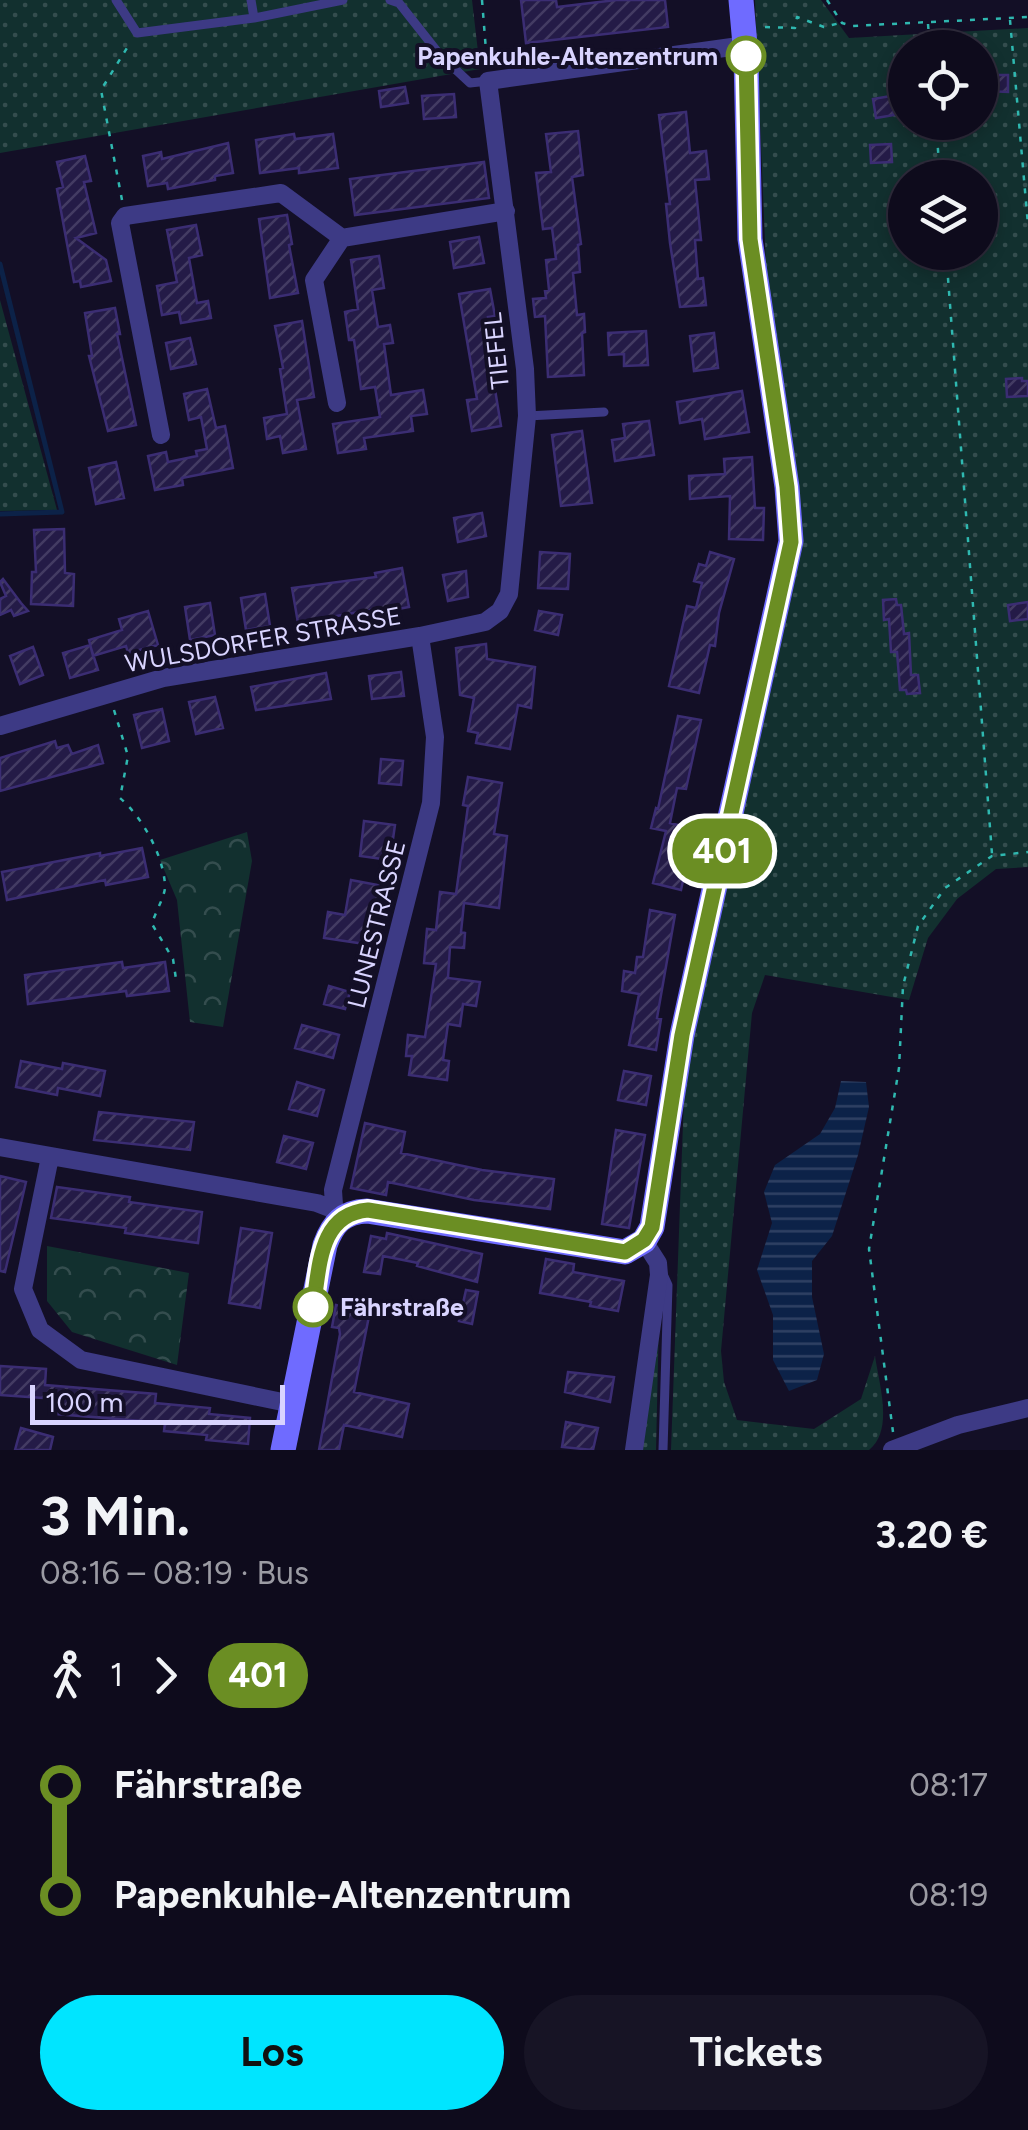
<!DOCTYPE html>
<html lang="de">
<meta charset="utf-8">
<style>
:root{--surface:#0e0b1c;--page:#171425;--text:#f1f3f6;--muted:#9b9ba3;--line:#2e2b3b;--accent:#00e5ff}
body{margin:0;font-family:Figtree,sans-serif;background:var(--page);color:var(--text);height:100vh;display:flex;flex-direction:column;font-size:38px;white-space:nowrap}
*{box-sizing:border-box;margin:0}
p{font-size:32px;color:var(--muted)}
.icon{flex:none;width:55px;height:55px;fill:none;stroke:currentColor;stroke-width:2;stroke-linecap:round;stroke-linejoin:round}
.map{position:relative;height:1450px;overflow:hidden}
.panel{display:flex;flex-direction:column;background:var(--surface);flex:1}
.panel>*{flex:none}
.badge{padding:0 20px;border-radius:32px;font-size:35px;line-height:65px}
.buttons{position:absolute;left:888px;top:30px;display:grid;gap:20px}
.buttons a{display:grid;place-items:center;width:110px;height:110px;border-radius:50%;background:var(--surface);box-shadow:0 5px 15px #0003,0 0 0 2px var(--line);font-size:50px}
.scale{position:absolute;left:30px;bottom:25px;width:255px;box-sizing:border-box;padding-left:10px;border:5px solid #d9d4ff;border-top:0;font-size:28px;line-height:35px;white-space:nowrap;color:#d9d4ff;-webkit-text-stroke:8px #130f26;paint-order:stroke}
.map>.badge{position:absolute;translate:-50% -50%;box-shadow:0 0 0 5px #fff}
.legs{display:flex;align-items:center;gap:15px;height:110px;padding:0 40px;font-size:32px}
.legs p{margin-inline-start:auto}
.head{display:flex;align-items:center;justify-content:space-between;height:170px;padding:0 40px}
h1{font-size:55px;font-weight:700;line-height:75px}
.primary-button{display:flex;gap:20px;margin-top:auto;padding:20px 40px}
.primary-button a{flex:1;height:115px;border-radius:60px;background:var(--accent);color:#111;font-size:40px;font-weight:700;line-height:115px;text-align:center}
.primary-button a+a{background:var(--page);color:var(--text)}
ul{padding:0 40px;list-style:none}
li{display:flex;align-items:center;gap:35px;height:110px;font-size:38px}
li i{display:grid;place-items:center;width:15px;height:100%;margin:0 12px;background:currentColor}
li i::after{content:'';width:25px;height:25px;margin:-12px;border:8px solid;border-radius:50%;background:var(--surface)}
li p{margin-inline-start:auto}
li:first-child i{background:linear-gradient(#0000 50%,currentColor 0)}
li:last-child i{background:linear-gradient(currentColor 50%,#0000 0)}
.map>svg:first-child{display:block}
</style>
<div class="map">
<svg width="1028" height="1450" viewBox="0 0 1028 1450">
<defs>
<pattern id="grass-dots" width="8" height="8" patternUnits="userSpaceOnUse" patternTransform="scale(2.5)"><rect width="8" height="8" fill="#12302f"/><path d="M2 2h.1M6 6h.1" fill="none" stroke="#344d4e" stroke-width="1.8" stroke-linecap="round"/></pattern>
<pattern id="park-crowns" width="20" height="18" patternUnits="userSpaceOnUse" patternTransform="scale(2.5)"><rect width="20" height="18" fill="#12302f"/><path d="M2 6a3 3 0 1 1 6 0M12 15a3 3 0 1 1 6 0" fill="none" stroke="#344d4e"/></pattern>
<pattern id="water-rules" width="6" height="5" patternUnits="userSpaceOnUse" patternTransform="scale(2.5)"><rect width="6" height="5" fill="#0c2248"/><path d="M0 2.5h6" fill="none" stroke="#2f4163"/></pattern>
<pattern id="building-hatch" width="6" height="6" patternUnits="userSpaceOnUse" patternTransform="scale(2.5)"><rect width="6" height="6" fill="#241b47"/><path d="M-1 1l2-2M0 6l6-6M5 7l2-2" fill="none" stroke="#433b63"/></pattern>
</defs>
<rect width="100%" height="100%" fill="#130f26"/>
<path fill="url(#grass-dots)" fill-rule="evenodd" d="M0,0H472L480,69L0,153Z
M755,0H821L849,38L1028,28V867L996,869L957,899L928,938L909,1000L765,975L752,1013L721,1351L724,1382L737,1420L814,1429L861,1399L875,1356C879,1384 894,1430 869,1450H671L685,1069L791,594L767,290ZM905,48H980V122H905ZM905,178H980V252H905Z
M0,300L57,510L0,511Z
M659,1319L656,1450H640Z"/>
<path fill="url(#park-crowns)" d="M247,832L252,861L223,1027L190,1022L177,900L160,860Z
M47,1246L189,1273L177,1365L72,1332L47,1301Z"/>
<path fill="url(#water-rules)" d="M841,1081L866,1082L869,1107L858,1155L832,1236L812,1261V1297L824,1354L817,1380L789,1391L773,1360V1315L757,1270L772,1223L764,1192L775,1165L820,1134L835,1108Z"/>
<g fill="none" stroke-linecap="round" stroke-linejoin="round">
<path stroke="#0c2248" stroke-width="5" d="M0,264L62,512L0,514"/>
</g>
<path fill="url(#building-hatch)" stroke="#3b2d73" stroke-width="2.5" d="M521,0H556L557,7L616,0H665L668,27L526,43Z
M986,75H1008V92L986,91Z
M405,87L408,103L381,107L379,91Z
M454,94L456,117L424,119L422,96Z
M891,96L894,115L876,118L873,99Z
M686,112L690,153L706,151L709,179L695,180L701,240H695L698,279L703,278L706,305L680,307L670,243L666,204H670L659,115Z
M578,131L583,175L572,177L581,244L578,245L580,272L573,273L577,315L584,314L585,332L582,333L584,375L548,377L545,316L535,317L533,299L546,298L545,291L549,290L546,260L556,259L552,228L543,229L536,173L551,172L546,134Z
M294,134L295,139L333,134L338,168L299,173V168L260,173L256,140Z
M228,143L233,173L215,176V180L168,189L167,183L148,186L143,156L161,152L162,159Z
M891,144L892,162L871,163L870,145Z
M85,156L91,181L84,182L96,233L76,238L106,260L111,281L81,287L80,281L74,282L57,189L63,187L57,162Z
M484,162L489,198L355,215L350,179Z
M287,215L292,244L289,245L298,293L270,298L259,219Z
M196,225L202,255L189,258L197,303L208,301L211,318L181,323L179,312L162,315L157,286L177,282L167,230Z
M479,237L484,263L454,268L450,242Z
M379,256L384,288L372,290L378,327L390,325L393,343L384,344L391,395L423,390L427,414L411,416L413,431L364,438L366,449L338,453L333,424L380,417L375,387L361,389L354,340H349L345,312L358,309L351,260Z
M490,289L495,316L488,317L498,370L492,371L501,426L472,431L467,400L477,399L459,294Z
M115,308L120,334H117L136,425L108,431L89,356H92L85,313Z
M302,321L314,397L297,400L306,449L283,453L280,436L267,439L264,418L287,414L280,369L283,368L275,326Z
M646,331L648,365L624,366V354L609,355L608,333Z
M714,333L718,368L694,371L690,336Z
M190,338L196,364L171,369L166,343Z
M1022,378V381H1028V396L1007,397L1006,379Z
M207,389L216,428L225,426L233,468L182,478L183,485L155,490L148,456L166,452L168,462L197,456L196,451L207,449L201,417L189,420L184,394Z
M742,391L749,432L705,439L702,419L680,423L677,402Z
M649,421L654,455L615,461L612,440L625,438L623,424Z
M582,431L592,503L561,506L552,435Z
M752,457L755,508H764L763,540L729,539L730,496L690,499L689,476L725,474L724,459Z
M116,462L124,498L96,504L89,468Z
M482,513L486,536L458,542L454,518Z
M64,529L65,573L74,574L73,606L31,604L32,572H36L34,530Z
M540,552L570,554L568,589L538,588Z
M710,552L734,559L719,613L715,646L710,645L699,693L669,686L687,606L696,608L702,583L694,581L699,564L706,566Z
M402,568L409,607L382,612L381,608L298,623L292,588L376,577L375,573Z
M466,571L468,597L448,601L443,575Z
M3,579L21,603L28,611L14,616L11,610L0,615V599L6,596L0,582Z
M265,594L270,626L246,630L241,598Z
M896,599L897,605H901L904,634L909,633L911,675H918L920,693L907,694L906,690H900L897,652H891L889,619L884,620L883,600Z
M1028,602V619L1010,621L1008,605Z
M210,603L215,635L190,640L185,607Z
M148,611L158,645L128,653L126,646L93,656L89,640L122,630L119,619Z
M539,611L562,615L558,635L535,630Z
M486,644L487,659L535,667L531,708L518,705L510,749L476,743L478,733L468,731L474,698L460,695L456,648Z
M90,645L98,670L70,678L63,653Z
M33,647L43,675L20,684L10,656Z
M401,672L404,696L372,699L369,676Z
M326,673L331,699L256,710L251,687Z
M215,697L223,728L196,734L189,702Z
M162,709L169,741L142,748L134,715Z
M678,716L701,720L686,789L677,788L670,823L694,829L681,890L653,883L666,831L651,828L656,808L658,809Z
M55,741L57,748L68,745L72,754L98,745L103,763L0,791V758Z
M381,759L403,761L401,785L379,783Z
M468,777L502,783L494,834L507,836L499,908L464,903L461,932L465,933L464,948L450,947L448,978L480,982L476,1006L463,1004L460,1026L448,1024L443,1060L449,1061L447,1080L409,1075L412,1056H406L408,1035L425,1037L436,964L424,963L427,929L436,930L440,892L456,894L468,806L463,805Z
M364,821L395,825L390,860L360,856Z
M142,848L148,877L106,885L105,880L7,900L2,872L100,853V856Z
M351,880L383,886L379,910L370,909L365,944L324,938L328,912L345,915Z
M650,910L675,915L657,1018L661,1019L656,1050L629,1045L639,994L622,991L624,971L635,973L637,957H643Z
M122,962L123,968L165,962L169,991L127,996L126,991L28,1004L25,975Z
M329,986L350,992L345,1009L324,1004Z
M302,1025L339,1035L333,1058L295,1048Z
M21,1061L62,1069L63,1063L105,1071L100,1096L58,1088L57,1095L16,1087Z
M624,1071L651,1076L646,1105L618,1100Z
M297,1082L324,1090L317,1116L289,1109Z
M99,1112L194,1122L190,1150L94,1140Z
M365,1123L405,1132L401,1153L482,1170L554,1179L550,1209L474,1200L388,1182L386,1195L351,1188Z
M616,1130L645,1135L629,1228L602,1224Z
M284,1136L313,1143L306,1169L277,1162Z
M0,1176L26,1182L5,1272L0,1271Z
M57,1187L130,1197L129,1202L202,1212L198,1243L125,1233L126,1228L51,1218Z
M241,1228L272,1233L260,1308L229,1303Z
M387,1233L482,1254L477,1282L417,1266L418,1263L383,1256L380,1274L364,1272L371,1236L386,1239Z
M546,1259L574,1264L573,1272L624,1281L618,1311L590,1306L591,1302L540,1293Z
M466,1290L478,1292L472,1324L459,1321Z
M336,1305L370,1311L354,1392L409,1404L402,1437L344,1425L339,1450H319L340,1334L339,1328L332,1327Z
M0,1366L46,1369L45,1385L156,1394L155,1403L210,1408L209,1414L250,1418L248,1444L206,1440L207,1435L164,1431L165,1423L56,1414L57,1399L0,1395Z
M568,1372L614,1377L610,1402L565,1392Z
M566,1422L598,1428L593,1450L562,1447Z
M21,1428L53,1437L50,1450H15Z"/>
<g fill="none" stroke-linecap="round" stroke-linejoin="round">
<path stroke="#2fb8b0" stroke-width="2.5" stroke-dasharray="5 8" stroke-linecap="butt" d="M482,0L487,63
M827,0L842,23L852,26L1028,17
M1010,20L1028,225
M928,24L930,48
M765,27L795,28L797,17L824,27L840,23
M936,122L940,178
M122,200L101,90L130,43
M946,252L992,854
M114,710L128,756L120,798C142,817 163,854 165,885C166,895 155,912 152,924L173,959L176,979
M893,1432L869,1249L899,1068L903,986L918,926L945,888L992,856L1028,852"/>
<path stroke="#3d3a85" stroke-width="9" d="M116,0L137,33L254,18L343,0
M251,0L254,18
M390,0L399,3L440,55L470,83L488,81
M527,416L604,412
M663,1450L668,1285L663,1274"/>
<path stroke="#3d3a85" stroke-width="18" d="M337,403L314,280L342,238
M161,435L120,223L125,216L281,193L342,238L506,211
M0,726L163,678L420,636L485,622L500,611L509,594L527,416L525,369L488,81L746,45
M0,1147L317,1203L330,1208L340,1218
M50,1157L23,1289L40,1330L81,1360L292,1404
M340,1218L334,1205L333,1190L431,803L435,737L420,636
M634,1450L659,1275L658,1263L644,1241
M892,1450L958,1425L1028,1408"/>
<path stroke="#6f6bff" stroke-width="25" d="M283,1450L325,1245C333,1223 343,1212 367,1211L625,1252L644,1241L652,1227L682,1035L791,541L787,487L750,239L746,56L741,0"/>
</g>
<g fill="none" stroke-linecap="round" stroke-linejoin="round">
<g stroke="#fff" stroke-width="22">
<path id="line-1" d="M313,1307C320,1268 318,1214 368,1210L625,1252L644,1240L652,1227L682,1035L791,542L787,487L750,239L746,56"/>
</g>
<use href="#line-1" stroke="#6b8e23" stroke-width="15"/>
</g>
<g fill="#fff" stroke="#6b8e23" stroke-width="5">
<circle cx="746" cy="56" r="18"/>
<circle cx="313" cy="1307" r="18"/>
</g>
<g text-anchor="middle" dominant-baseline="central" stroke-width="8" stroke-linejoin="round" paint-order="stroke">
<g font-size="25" font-weight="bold" fill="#d9d4ff" stroke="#130f26" text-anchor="end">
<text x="718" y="56">Papenkuhle-Altenzentrum</text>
<text x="340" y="1307" text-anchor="start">Fährstraße</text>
</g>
<g font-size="25" fill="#d9d4ff" stroke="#130f26">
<text transform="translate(496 351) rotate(-96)">TIEFEL</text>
<text transform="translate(263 639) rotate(-10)">WULSDORFER STRASSE</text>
<text transform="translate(376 924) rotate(-76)">LUNESTRASSE</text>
</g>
</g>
</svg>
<div class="buttons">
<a><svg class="icon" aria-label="locate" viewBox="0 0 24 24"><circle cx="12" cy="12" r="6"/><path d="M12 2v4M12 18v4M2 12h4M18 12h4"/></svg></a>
<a><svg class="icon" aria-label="layers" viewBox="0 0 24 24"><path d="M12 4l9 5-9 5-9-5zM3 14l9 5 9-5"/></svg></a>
</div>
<div class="scale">100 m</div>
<b class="badge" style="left:722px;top:851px;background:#6b8e23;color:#fff">401</b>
</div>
<section class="panel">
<div class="head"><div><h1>3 Min.</h1><p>08:16 – 08:19 · Bus</p></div><b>3.20 €</b></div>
<div class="legs"><svg class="icon" aria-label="walk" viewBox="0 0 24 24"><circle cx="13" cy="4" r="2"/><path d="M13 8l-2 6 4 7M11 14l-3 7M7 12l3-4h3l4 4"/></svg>1<svg class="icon" aria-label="forward" viewBox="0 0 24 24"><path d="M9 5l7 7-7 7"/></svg><b class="badge" style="background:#6b8e23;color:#fff">401</b></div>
<ul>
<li><i style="color:#6b8e23"></i><b>Fährstraße</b><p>08:17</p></li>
<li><i style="color:#6b8e23"></i><b>Papenkuhle-Altenzentrum</b><p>08:19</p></li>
</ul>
<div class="primary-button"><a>Los</a><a>Tickets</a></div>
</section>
